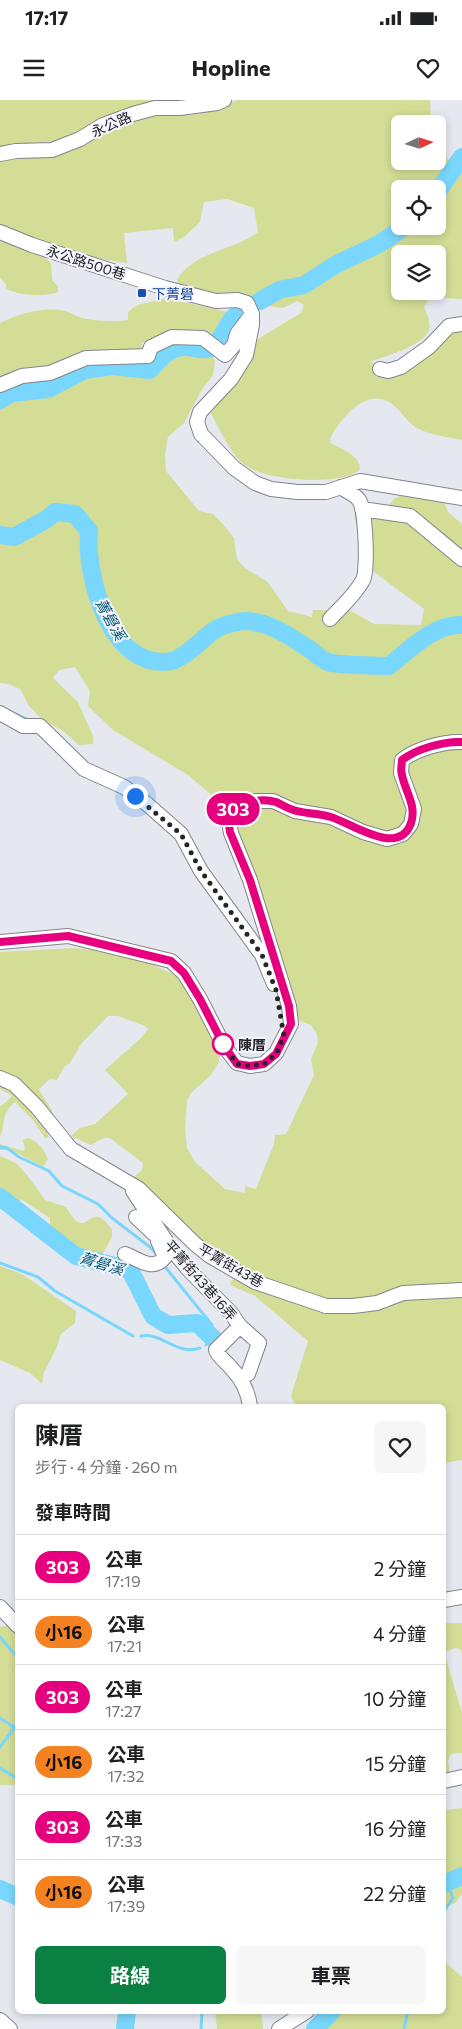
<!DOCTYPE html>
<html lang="zh-TW">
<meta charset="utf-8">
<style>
:root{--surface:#fff;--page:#f6f6f6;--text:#202124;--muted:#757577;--line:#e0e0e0;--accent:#0b8043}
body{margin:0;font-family:Commissioner,"Noto Sans TC",sans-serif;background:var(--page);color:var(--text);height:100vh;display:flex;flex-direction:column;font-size:19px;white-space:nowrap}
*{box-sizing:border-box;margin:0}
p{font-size:16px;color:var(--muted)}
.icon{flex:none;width:28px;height:28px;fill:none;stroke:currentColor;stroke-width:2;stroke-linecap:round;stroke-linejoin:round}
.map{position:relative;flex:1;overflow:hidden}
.sheet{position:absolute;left:15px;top:1304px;width:431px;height:610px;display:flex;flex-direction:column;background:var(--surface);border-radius:8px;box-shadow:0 2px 8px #0003}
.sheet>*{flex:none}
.badge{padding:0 10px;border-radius:16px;font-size:18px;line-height:32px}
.needle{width:32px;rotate:86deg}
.tools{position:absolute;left:391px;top:15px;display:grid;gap:10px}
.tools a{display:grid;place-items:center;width:55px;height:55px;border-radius:8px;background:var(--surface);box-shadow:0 2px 8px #0003;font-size:25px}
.you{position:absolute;width:25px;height:25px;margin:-12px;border:4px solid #fff;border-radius:50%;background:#1a73e8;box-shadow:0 0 0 8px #1a73e833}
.map>.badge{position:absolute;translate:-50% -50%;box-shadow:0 0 0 2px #fff}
h2{padding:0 20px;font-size:19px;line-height:45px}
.round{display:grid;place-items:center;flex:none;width:52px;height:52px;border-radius:8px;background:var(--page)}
.head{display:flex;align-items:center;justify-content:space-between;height:85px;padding:0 20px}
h1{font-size:24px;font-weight:700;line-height:38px}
.action{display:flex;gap:10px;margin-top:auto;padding:10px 20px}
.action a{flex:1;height:58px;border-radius:8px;background:var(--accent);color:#fff;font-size:20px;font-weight:700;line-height:58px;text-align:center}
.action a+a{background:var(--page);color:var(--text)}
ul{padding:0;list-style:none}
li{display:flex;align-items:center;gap:15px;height:65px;padding:0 20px;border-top:1px solid var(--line)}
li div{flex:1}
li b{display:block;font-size:19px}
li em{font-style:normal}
li .badge{min-width:55px;font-weight:700;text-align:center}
.status{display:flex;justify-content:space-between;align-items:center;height:35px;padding:0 25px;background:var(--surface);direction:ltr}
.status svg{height:14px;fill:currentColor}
header{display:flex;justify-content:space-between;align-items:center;height:65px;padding:0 20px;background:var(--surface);font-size:22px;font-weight:700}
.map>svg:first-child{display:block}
</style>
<div class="status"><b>17:17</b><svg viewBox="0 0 49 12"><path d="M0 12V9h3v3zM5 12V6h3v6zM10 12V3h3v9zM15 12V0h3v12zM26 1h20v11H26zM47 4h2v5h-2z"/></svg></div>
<header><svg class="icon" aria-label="menu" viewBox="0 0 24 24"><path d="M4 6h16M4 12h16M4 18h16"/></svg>Hopline<svg class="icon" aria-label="heart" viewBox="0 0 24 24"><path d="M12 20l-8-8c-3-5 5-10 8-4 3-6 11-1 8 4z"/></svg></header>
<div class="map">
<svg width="462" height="1929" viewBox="0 0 462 1929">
<rect width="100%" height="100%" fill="#e6e8f0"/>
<path fill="#d3dd96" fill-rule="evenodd" d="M0,0H214L162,6L67,40L0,48Z
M238,0H430L431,24H400V61H438V50L462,73V199L444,198L429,200L424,207C427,214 431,223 429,230C424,246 383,257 369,262L382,264L397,262L435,236L439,226L443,223L462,219V340C447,337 430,335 417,328C407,323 400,308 389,302C365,288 339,320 330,339L331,343C341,349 360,355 360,369C344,387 267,380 248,367C230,355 220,329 209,310L247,249L258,239L301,213L304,205L297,201L283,208L253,204L181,187L177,180C194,151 233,151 258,132L254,108L227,99L204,102L200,122L184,137L174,142L173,128L124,133L127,163L83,156L0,125V59L89,38L135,19L222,6ZM400,89H438V126H400ZM400,154H438V191H400Z
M0,136L39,152L51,163L52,180L58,186V192C48,197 15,196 6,188V184L0,178Z
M162,199C186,201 209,208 232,213L239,226L221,243L175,230L142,243L143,250L0,279V223C16,214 46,206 64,211C70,212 76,216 82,218C95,221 114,222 128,220V213C137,201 150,204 162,199Z
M188,246H202L210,250L215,261L213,275L201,291L184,323L168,337L165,355L166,371L199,411L213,414L222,423L234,438L237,459L245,468L268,482L288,511L312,517L313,510H349L374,524L421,525L424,509L370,469L367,413L388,407L394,399L402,395L426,397L444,402L448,412L462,424V1181L457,1185L379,1199L324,1202L233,1166L202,1146L129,1081L142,1070L143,1063L110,1038H104L91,1045L71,1036L80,1028L95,1024L128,994L105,970L141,938L148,929L145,926L118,916H108L81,944L70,963L64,967L57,980L50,979L39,989C42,998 52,1006 53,1015L51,1016L0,973V852L74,848L92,850L151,864L175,875L185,886L220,947L219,962L211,975L191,993L187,1001L185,1029L187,1048L195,1062L225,1089L245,1093V1086L256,1089L274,1044L275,1035L286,1034L314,975L311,959L318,943L317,934L311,925L293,918L248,765L214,697L188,675L113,630L88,606L90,591L75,567L59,570L53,578L78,602L93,636V644L79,645L63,631L42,619L29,606L20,589L9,584L0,583V299L48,290L81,275L109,267L125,263L144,264L158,260L169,250Z
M0,984C14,991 51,1023 48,1038H45L32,1019L15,1002C1,1013 6,1023 0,1037V1006L5,1003L12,996L0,989Z
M27,1038C37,1040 44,1049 48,1059L43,1067L12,1050H0V1044L23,1051L25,1049L23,1040Z
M0,1056L16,1063L27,1075L45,1100L66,1107C84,1139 87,1112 101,1118C105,1120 109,1126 112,1129V1137L101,1157C81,1159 64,1144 50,1132V1118L21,1099L19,1106H16L0,1096Z
M0,1166L22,1174L76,1211L75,1223L61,1234L56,1249L44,1272L42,1284L30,1273L0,1260Z
M234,1175L240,1181L269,1194L324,1209L462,1194V1360L444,1363V1306H296L291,1296L308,1241L255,1196L230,1185Z
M444,1523H462V1554L460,1549L456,1548L447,1551L445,1555L462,1613V1653L451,1654L448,1661L450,1676H444Z
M13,1524L18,1529L17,1685H0V1527Z
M444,1707L447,1710L462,1708V1794L455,1803L444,1808Z
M444,1861L462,1877V1929H324L339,1911H444Z
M215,1911H261L263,1929H217Z"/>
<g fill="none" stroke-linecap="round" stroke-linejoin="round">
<path stroke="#79d6fd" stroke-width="3" d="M16,614L29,620
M0,1047L7,1048L19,1057L49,1071L62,1086L98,1104L112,1118L150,1147L158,1156
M0,1163L38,1177L55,1191L133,1236
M166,1168L212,1225
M141,1236C162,1232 177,1256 200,1248
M206,1245L217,1235
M0,1537L18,1558
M0,1618L18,1630
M0,1647L14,1628L18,1620
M0,1668L18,1679
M444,1780L447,1783L453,1798L444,1811
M201,1929L202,1911
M404,1929L408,1911"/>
<path stroke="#79d6fd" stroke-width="18" d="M438,91L462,57
M260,201L279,190L304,185L335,165L379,144L406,126
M0,300L12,293L48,289L85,270L112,266L150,270C159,260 167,249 181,247C191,245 202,253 212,247C223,240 226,224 235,216
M0,435L14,437L47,419L55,412L75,414L89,431C85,477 111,572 172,561C177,560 181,556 185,554C196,547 204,537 215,530C221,525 239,521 247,521C273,523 292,538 312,551C317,555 322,560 328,562C339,566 375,565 389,566C409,550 435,523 462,525
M0,1097L76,1156L130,1170L153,1216L168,1225L197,1223L217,1242
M444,1784L462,1776
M0,1789L18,1797
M125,1929L127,1911
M315,1929L332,1911"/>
<g stroke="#83858d" stroke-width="16">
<path id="minor" d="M0,54L16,51L52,50L80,39L103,25L133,14L155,8H180L217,3L224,0
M0,132L32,145L165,188L216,201L237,200L247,203L252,214V225L246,255L231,279L200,312L197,322L201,334L234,368L255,383L271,389L298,392H326L360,381L462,398
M380,269L388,271L401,267L429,247L449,226L462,224
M0,285L22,276L50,273L86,258L148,256L151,247L172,237L203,238L225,255L234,245L237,234L252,214
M362,409L410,416L462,459
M330,519C341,507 355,495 363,480C368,470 366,410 359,400C355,394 346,391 340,387
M0,613L23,626H40L84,669L124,687L147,704L181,734L201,771L262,855L274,884
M0,842L68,836L171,861L184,873L200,899L224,946L237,963L250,966L264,964L276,953L291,924L289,906L250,780L231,733L228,717L233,709L253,701H273L295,711L331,717L363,732L387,739L403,734L411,724L414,709L401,673L402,660C416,649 444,641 462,642
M0,978L14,984L37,1007L71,1049L139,1089L195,1144L210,1156L255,1182L326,1206H353L377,1203L403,1193L462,1190
M133,1091L170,1147L188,1169L231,1213L240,1226L259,1243L248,1274
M136,1117L154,1134
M125,1154C140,1160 153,1172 165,1157L158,1141
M240,1226L216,1250C219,1258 227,1262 232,1269C242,1279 248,1292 250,1306
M444,1500L462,1497
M0,1507L18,1526
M444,1681L462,1677
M0,1920L10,1929
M279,1929L307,1911"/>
</g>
<use href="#minor" stroke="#fff" stroke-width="14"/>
</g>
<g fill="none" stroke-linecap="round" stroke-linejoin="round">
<g stroke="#fff" stroke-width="11">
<path id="line" d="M0,842L68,836L171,861L184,873L200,899L224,946L237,964L250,966L264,964L276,954L291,924L289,906L250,780L230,732L228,717C237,703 260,697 276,702C283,705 290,710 297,711C308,714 320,713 331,717C351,723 399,758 411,723C417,706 405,691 402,675C400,670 402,665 402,660C416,649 444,641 462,642"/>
</g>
<use href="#line" stroke="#e6007e" stroke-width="8"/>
<path stroke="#252528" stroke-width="5" stroke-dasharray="0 9" d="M135,696L181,734L201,771L262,855L276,890L284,936L276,954L264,964L250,966L237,964L223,944"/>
</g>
<rect fill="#1a4fb4" stroke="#f3f5fe" stroke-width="2" x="137" y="188" width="10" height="10" rx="2.5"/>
<circle fill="#fff" stroke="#e6007e" stroke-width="2.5" cx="223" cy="944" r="10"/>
<g text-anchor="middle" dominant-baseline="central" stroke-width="4" stroke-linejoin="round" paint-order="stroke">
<g font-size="14" fill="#252528" stroke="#f3f5fe">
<text transform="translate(111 24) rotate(-24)">永公路</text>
<text transform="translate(86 162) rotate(18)">永公路500巷</text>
<text transform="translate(231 1165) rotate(30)">平菁街43巷</text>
<text transform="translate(201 1180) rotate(49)">平菁街43巷16弄</text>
</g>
<g font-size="14" fill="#164399" stroke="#f3f5fe" text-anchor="start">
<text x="152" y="193">下菁礐</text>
</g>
<g font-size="14" font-weight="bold" fill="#252528" stroke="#f3f5fe" text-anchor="start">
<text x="238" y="944">陳厝</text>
</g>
<g font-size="15" font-style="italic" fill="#045670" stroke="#f3f5fe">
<text transform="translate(111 519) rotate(61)">菁礐溪</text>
<text transform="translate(102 1163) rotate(17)">菁礐溪</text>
</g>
</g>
</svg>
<div class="tools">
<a><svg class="needle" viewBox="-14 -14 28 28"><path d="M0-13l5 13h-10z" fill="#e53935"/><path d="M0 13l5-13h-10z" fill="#757577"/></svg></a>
<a><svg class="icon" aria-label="locate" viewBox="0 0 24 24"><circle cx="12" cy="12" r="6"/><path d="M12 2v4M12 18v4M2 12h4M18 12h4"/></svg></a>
<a><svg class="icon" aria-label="layers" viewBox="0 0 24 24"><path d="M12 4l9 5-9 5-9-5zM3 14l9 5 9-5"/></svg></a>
</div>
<div class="you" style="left:135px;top:696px"></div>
<b class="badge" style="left:233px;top:709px;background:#e6007e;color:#fff">303</b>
<section class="sheet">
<div class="head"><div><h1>陳厝</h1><p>步行 · 4 分鐘 · 260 m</p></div><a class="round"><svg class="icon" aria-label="heart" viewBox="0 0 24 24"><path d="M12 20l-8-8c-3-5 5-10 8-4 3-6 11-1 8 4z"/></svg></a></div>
<h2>發車時間</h2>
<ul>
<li><span class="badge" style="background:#e6007e;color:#fff">303</span><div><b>公車</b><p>17:19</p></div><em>2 分鐘</em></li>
<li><span class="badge" style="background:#f58220;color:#111">小16</span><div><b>公車</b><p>17:21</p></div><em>4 分鐘</em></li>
<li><span class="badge" style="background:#e6007e;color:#fff">303</span><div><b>公車</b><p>17:27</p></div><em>10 分鐘</em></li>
<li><span class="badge" style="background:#f58220;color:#111">小16</span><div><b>公車</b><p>17:32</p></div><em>15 分鐘</em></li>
<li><span class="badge" style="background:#e6007e;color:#fff">303</span><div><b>公車</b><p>17:33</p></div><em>16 分鐘</em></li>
<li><span class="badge" style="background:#f58220;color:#111">小16</span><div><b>公車</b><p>17:39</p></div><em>22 分鐘</em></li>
</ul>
<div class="action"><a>路線</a><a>車票</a></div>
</section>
</div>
